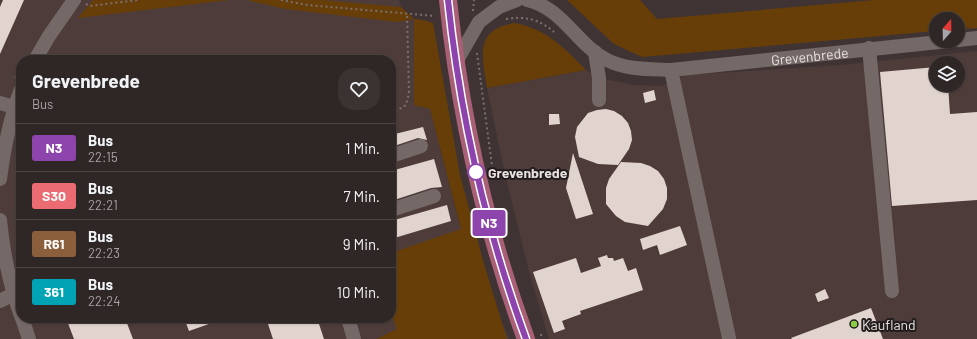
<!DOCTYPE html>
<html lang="de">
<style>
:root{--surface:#2f2726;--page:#3b3332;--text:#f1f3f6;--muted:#a7a5a7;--line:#4a4443}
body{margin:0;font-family:Barlow,sans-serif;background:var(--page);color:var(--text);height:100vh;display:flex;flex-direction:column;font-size:15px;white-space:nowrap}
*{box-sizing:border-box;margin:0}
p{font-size:13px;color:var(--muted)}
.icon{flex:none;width:22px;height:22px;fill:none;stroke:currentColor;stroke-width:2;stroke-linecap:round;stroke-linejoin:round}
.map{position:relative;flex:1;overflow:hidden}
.sheet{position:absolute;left:16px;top:55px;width:380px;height:268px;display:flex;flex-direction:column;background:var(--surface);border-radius:16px;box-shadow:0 1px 3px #0004,0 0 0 1px var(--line)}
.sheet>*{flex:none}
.badge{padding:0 8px;border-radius:3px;font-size:14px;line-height:26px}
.needle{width:26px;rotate:20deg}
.tools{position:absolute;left:929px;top:12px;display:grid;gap:8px}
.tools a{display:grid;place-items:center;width:36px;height:36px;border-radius:50%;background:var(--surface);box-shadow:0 1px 3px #0004,0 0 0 1px var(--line);font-size:20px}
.map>.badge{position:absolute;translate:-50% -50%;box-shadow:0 0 0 2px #fff}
.round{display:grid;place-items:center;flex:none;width:42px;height:42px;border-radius:16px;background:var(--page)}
.overview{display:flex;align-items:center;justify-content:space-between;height:68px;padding:0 16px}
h1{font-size:19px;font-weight:700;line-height:30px}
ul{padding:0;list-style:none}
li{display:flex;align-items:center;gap:12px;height:48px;padding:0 16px;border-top:1px solid var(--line)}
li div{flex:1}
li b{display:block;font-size:15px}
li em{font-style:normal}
li .badge{min-width:44px;font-weight:700;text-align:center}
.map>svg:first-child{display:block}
</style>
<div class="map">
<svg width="977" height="339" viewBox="0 0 977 339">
<rect width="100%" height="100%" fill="#3f3433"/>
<path fill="#4e3c3a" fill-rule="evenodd" d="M0,0H399L401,7L414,19V105L430,109L459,223L509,339H0ZM21,60H391V318H21Z
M977,51V339H549L529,272L505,174L487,88L586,70L599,78L634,85L661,86L685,75L841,65ZM936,63H958V85H936Z"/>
<path fill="#673e08" d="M93,0H229L78,18Z
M247,0H322L401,7L414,19L423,20L433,23L460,175L484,264L507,339H376L397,329L391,314V253L461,229L430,109L414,105V19L397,22L285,9Z
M567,0H640L657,19L875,0H977V28L958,29V19H936V31L642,57L614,44Z
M515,23C549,31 562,46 586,70L487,88C482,56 474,29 515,23Z"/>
<path fill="#e1d4cf" d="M3,0H24L0,54V7Z
M936,67V85H948L950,114L977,112V200L892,206L880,72Z
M654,90L656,100L645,103L643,93Z
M606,109L614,111L622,116L628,123L631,131L632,140L629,149L618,165L598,164L579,157L575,137L577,127L588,113L597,110Z
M549,114H559L560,124L549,125Z
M423,127L427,140L418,138L391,147V135Z
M573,153L593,214L576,219L566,188Z
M434,159L442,187L431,188L391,201V171Z
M621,162L641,163L650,166L658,171L664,179L667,188V199L663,209L648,226L625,222L616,216L606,204V188L609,179Z
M447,205L451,221L391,239V221Z
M680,226L687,245L660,255L657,245L643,250L640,239Z
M607,255L608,258H613L614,261L623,258L628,271L636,268L643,290L580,311L581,314L562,321L565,329L554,333L533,272L576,258L581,273L601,266L598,258Z
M825,289L829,298L818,302L815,294Z
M871,308L883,339H792L791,338Z
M66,318H125L133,339H74Z
M184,318H223V319L189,331Z
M266,318H317L324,339H273Z"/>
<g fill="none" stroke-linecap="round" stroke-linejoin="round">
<path stroke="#7a706f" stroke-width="2" stroke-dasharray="2 3" stroke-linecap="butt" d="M281,0L307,5L435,16
M86,4L90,6L138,0
M473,11L474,0
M506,19C525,16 539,19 554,32
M477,53L493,173
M15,78L21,64
M391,114L406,105L409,93L407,14
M541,334L542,339"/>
<g stroke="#756968" stroke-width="14">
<path id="s1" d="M527,0C563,8 577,45 607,60C626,70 650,69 671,70L949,41"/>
<path d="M958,40L977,38"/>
<path d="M869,48L892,291"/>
<path d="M595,52L599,78V100"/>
<path d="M35,60L49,36L74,0"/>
<path d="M456,62L479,22L499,7L517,0"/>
<path d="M671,70L729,338"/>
<path d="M0,103L14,107"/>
<path d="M391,156L421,146"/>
<path d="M0,179C4,148 10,118 21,89"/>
<path d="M391,210L434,196"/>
<path d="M0,220C3,253 10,285 21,316"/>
<path d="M0,301L21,290"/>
<path d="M22,318L29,339"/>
<path d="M348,318L354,339"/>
</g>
<path stroke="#a96077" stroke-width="18" d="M448,0C460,115 486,230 526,339"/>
</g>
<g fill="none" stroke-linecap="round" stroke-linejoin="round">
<g stroke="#fff" stroke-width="9">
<path id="line" d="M448,0C460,115 486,230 526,339"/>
</g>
<use href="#line" stroke="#8e44ad" stroke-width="6"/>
</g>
<circle fill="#fff" stroke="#8e44ad" stroke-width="2" cx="476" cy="172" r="8"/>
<circle fill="#8bce46" stroke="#221d1d" stroke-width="1.5" cx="854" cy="324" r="4"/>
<g text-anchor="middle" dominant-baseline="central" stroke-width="4" stroke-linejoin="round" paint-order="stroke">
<g font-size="14" fill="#e7e0df" stroke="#221d1d">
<text stroke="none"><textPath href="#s1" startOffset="306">Grevenbrede</textPath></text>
</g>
<g font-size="14" font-weight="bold" fill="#e7e0df" stroke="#221d1d" text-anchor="start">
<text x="488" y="172">Grevenbrede</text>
</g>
<g font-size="14" fill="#e7e0df" stroke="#221d1d" text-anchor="start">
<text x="862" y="324">Kaufland</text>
</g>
</g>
</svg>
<div class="tools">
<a><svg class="needle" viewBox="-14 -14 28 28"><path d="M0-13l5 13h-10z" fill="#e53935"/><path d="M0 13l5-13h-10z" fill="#a7a5a7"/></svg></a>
<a><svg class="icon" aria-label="layers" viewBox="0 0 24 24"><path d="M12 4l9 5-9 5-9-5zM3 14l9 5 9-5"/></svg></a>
</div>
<b class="badge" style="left:489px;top:223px;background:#8e44ad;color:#fff">N3</b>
<section class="sheet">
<div class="overview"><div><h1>Grevenbrede</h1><p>Bus</p></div><a class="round"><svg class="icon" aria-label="heart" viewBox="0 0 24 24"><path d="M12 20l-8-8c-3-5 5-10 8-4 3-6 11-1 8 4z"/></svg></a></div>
<ul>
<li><span class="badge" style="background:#8e44ad;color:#fff">N3</span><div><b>Bus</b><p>22:15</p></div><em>1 Min.</em></li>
<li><span class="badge" style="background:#ea6c72;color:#fff">S30</span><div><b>Bus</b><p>22:21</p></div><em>7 Min.</em></li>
<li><span class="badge" style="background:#8b5e3c;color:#fff">R61</span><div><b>Bus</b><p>22:23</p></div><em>9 Min.</em></li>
<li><span class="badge" style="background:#00a3b4;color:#fff">361</span><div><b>Bus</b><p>22:24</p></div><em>10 Min.</em></li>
</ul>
</section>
</div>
